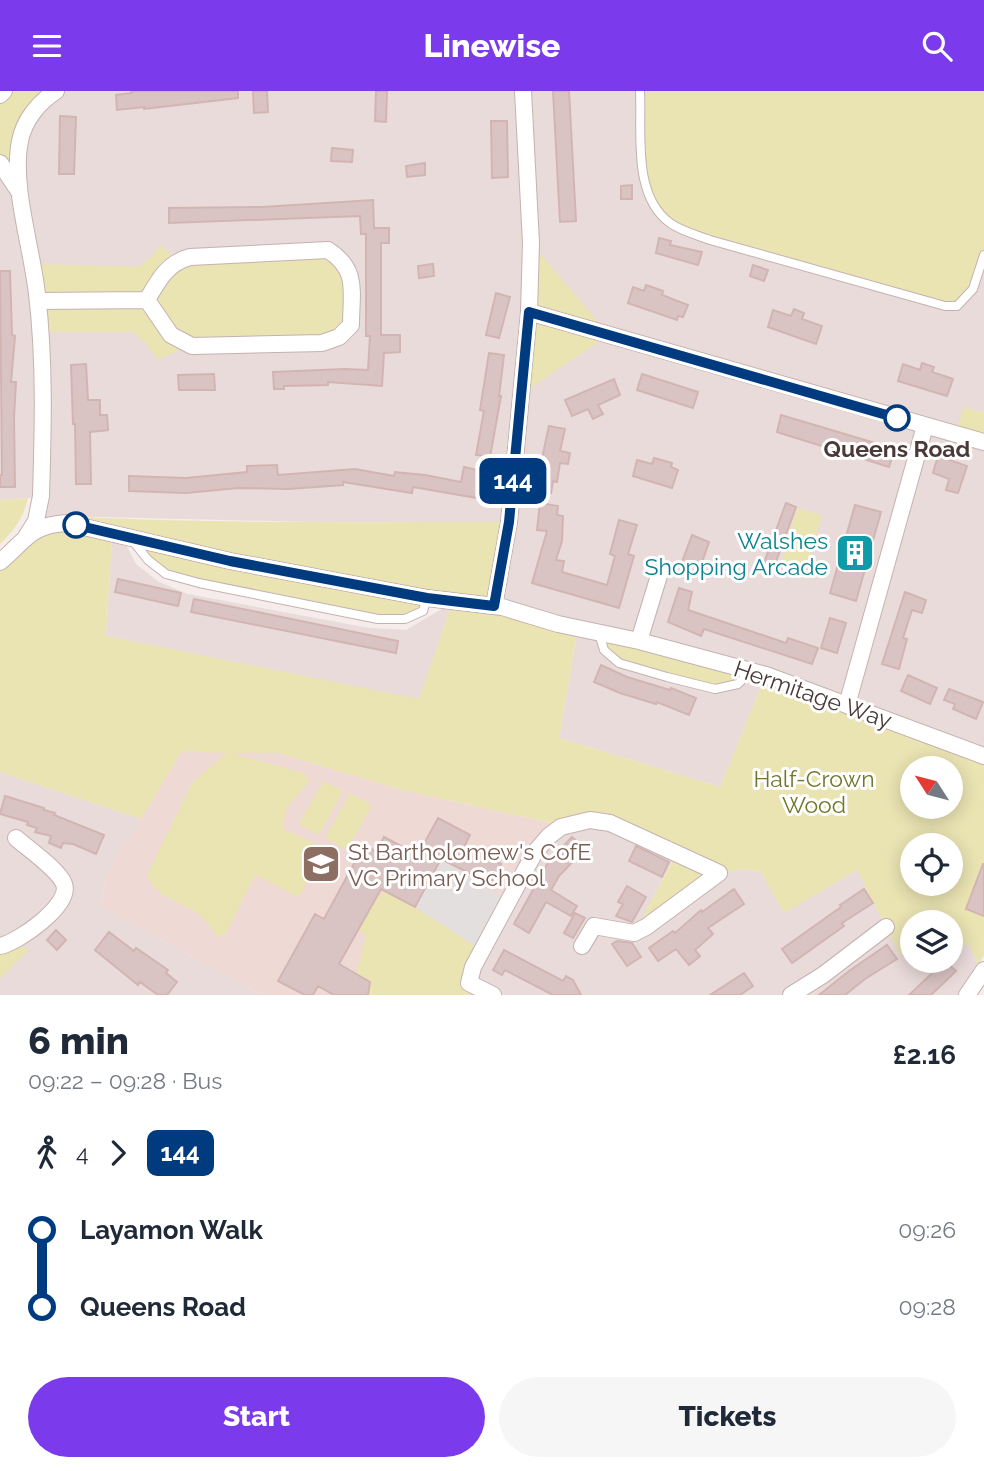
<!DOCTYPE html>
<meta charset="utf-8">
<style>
:root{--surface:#fff;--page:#f6f6f7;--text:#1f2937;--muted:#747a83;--accent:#7c3aed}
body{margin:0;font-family:Raleway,sans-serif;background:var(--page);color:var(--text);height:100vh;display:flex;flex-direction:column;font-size:26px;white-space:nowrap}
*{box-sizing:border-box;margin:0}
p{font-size:23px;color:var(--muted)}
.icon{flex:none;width:38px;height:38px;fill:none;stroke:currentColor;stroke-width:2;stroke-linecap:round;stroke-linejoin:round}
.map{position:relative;height:904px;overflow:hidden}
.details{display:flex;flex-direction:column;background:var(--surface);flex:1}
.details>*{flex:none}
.badge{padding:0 14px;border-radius:10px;font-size:24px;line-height:46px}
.needle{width:46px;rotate:306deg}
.fabs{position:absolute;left:900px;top:665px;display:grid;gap:14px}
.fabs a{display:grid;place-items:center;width:63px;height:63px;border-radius:50%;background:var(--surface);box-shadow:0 4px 18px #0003;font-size:35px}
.map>.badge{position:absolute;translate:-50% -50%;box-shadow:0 0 0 4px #fff}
.legs{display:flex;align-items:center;gap:10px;height:77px;padding:0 28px;font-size:23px}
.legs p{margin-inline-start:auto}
.summary{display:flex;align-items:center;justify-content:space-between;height:119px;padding:0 28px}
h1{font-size:38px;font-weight:800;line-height:52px}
.primary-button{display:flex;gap:14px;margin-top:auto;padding:14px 28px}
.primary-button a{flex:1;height:80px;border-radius:42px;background:var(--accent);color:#fff;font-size:28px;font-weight:800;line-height:80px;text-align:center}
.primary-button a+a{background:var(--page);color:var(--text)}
ul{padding:0 28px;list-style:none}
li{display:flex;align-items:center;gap:24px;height:77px;font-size:26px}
li i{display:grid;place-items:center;width:10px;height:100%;margin:0 9px;background:currentColor}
li i::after{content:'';width:18px;height:18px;margin:-9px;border:5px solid;border-radius:50%;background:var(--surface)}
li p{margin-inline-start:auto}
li:first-child i{background:linear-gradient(#0000 50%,currentColor 0)}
li:last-child i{background:linear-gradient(currentColor 50%,#0000 0)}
header{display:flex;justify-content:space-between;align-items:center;height:91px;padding:0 28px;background:var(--accent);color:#fff;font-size:32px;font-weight:800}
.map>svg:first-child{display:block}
</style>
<header><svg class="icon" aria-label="menu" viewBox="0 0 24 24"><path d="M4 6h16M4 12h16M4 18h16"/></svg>Linewise<svg class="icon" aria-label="search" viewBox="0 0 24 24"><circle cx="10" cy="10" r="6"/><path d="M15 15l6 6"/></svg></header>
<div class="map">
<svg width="984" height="904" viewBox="0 0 984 904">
<rect width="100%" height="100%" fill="#f5eceb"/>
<path fill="#e9dbd9" d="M0,0H521L529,152L506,431H313L60,425L36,430L41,406L0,409Z
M524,0H639L984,164V322L964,316L984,351V665L766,584L720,696L559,647L578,537L494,515L532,153Z
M112,448L124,450L136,473L159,491L188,503L337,531L369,537L406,539L452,512L419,609L106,545Z
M0,681L141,728L106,785L101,816L262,904H0Z
M590,729L677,761L635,841L719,782L745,778L761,781L784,821L857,779L900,863L912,857V870H950V862L969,852L978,874L958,904H493L469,892L549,745Z"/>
<path fill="#eed9d5" d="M182,660L278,662L402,699L551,732L511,804L469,892L493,904H262L101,816L106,785Z"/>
<path fill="#eae4b3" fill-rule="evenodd" d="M4,0H56L24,36L20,104L0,72V4Z
M641,0H984V164L973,198L957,213L945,214L710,149L664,126L644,93Z
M532,153L609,244L524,301Z
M161,154L176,169L328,159L342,168L351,234L339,246L192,255L157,268L147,254L133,241H40L34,173L139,176L150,167Z
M964,316L984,322V351L955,344Z
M28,407C24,426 14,440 0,453V409Z
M797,417L822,424L805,483L780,476Z
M60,425C209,433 358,431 506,431L494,515L578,537L559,647L720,696L766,584L984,665V771L966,818L984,824V864L978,874L969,853L950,862V831H912V857L900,864L857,779L784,822L761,781L745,778L719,782L634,842L677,762L610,732H551L402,699L278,662H230L304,682L309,690L286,718L283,738L324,757L299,806L255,784L225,844L217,845C210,835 205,827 194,820C175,808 158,808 147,784L192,692L226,662L182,660L141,728L0,681V471L36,430ZM131,447L166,483L378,528H405L423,520L427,507L452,512L419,608L106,545L112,448ZM912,677H950V716H912ZM912,754H950V793H912Z
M599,542L751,580L738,593L715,598L619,572L604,559Z
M323,690L343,700L319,744L299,733Z
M350,702L372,714L347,759L325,747Z
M384,800L415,816L483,860L469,892L493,904H368L370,891L355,882C362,870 360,857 367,845L358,839L372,813Z
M24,856L29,859L0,887V860Z"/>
<path fill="#e4dfdf" d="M441,768L504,808L483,860L415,816Z"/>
<path fill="#dac4c3" stroke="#d2b5b3" stroke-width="2" d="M131,0H238V7L144,18V16L117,19L116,4L132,2Z
M253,0H267L268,21L254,22Z
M376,0H387L386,31L375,30Z
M553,0H569L576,130L560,131Z
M60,25L76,26L74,83H59Z
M491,30H507L508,86L492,87Z
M332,57L353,59L352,71L331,70Z
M425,72V84L407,86L406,75Z
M632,94V108H621V95Z
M373,109L374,137H389V152H381V244H400V261L384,262L382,295L328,291V294L284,295V298H274L273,281L345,278L368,279L370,245H366V143H361L360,125L169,132V117L262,116Z
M659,147L671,150L670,154L702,161L698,174L656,162Z
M433,173L434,185L419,187L418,175Z
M753,174L768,179L764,190L750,185Z
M0,180H10L12,244L15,245L11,291H16L14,327L15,396H0V384H2Z
M646,194L663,200L662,204L688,214L683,226L678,225L677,229L628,212L633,196L644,200Z
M496,202L510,206L499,247L486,244Z
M794,218L804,222L802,228L822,235L816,253L768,236L773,219L791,225Z
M489,262L504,264L499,305H501L490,366L476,364L484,320L480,319Z
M922,272L934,276L932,281L953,288L947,305L898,290L903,273L920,279Z
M86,273L88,309H100V324H107L108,339L90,341L91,393H76L75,333H73L71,274Z
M214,283L215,299H179L178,284Z
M642,283L698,301L693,317L637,299Z
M614,288L620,304L598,314L603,323L593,328L588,318L572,325L565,309Z
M781,324L895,358L889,376L777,341Z
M549,335L565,338L560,360L570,362L568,373L560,372L557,391L553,390L551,402L523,396L526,378L539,381Z
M938,365L967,375L958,402L946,399L949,388L933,382Z
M654,367L672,372L671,376L678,379L672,397L633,385L637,369L652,373Z
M277,374L278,384L355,378L394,385L395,381L425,384L461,391L464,376L482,380L477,407L413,396L412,402L343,391V394L288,398L238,397L186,402L129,400V385L186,387L247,381V375Z
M540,412L558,415L557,424L563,425L562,450L556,469L564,470L562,481L607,494L615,465L610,463L619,429L637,434L628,463L634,465L619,517L532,492L547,440L537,439Z
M786,412L796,416L774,476L764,472Z
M855,414L881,421L856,510L830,502Z
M692,444L709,451L700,477L682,471Z
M118,488L181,502L178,515L115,501Z
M679,497L692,501L688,519L786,552L788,547L818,557L812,573L704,538L701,545L668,531Z
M905,501L926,509L922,522L912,519L903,547L907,548L899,578L882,573Z
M194,508L398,550L396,562L191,521Z
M830,527L846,532L837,562L821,557Z
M601,574L627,586L670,599L671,597L696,607L689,624L657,611L656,613L620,602L594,591Z
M908,584L937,597L930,613L901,600Z
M949,598L983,611L976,628L953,618L955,613L944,609Z
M5,705L44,717V719L55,722L54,724L104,744L96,763L73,753L63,752L61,757L49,752L51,745L35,741L37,737L27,734L28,731L0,723Z
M438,727L470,744L465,754L501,773L491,793L441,768L415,816L381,798L339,873L370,891L368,904H334L318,895L313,904H305L278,890L315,823L324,828L364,754L377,761L384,746L418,764Z
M572,746L585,758L559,785L551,799L577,815L571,825L546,811L529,842L514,833L549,770Z
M636,755L669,771L662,786L629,770Z
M983,773H984V825L966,818Z
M627,795L646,806L632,831L616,825L623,813L618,811Z
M734,798L744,813L708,837L713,843L695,859L700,865L689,874L676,858L658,870L649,857L673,840L675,842L701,819L702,821Z
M864,798L873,812L842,832L844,835L792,872L782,858L841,816L840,814Z
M575,822L585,827L573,847L564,842Z
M56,839L66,849L57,859L47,849Z
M109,841L134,860L136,857L168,879L166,882L177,891L167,904H158L140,891L138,894L95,859Z
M617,850L632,852L641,866L627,875L612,853Z
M887,854L897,868L865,888L845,904H819L849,880Z
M504,859L563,890L566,885L573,889L581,904H553L505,879L502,884L493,879Z
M945,870L956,880L931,904H909Z
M744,882L753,895L740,904H710Z"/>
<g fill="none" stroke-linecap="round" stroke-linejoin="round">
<g stroke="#c4b2b0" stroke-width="10">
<path id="lane" d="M640,0C642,42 632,104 670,132C681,140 697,144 710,149L945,215H957L973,198L984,164
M133,450L148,469L166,483L199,492L378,528H405L423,520L427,507
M599,542L604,559L619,572L667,586L715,598L738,593L751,580"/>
</g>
<g stroke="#c4b2b0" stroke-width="18">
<path id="street" d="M0,4L4,0
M0,72L18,99
M38,210L147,209C158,190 167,172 190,166L328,159C359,179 351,201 351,234L339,246L322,252L192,255L171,244L147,209
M529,221L984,351
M27,444L36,430L41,405C43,339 45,269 37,203C32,157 11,94 20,50C24,29 39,11 56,0
M0,471C26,449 30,434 67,432L230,470L427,507L502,516L558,533L639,550L766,584L984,665
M494,515L509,431L529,221L531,152L523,0
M639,550L661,478
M847,614L925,335
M0,855C17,852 72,814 64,793C59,779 27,757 16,747
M493,904L469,892L473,876L535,761L549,745L561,736L590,729L610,732L719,782L646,836L634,842L594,835L582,855
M791,904L823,884L886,836
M967,904L984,879"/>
</g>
<use href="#lane" stroke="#fff" stroke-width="8"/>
<use href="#street" stroke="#fff" stroke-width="16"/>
</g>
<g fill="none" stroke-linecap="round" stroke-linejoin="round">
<g stroke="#fff" stroke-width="16">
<path id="line-1" d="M76,434L230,470L427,507L494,515L509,431L529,221L897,327"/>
</g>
<use href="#line-1" stroke="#003b80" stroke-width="10"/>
</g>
<defs>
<g id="building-square" transform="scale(2.0125)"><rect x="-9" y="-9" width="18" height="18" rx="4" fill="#0f9aa8" stroke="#fff"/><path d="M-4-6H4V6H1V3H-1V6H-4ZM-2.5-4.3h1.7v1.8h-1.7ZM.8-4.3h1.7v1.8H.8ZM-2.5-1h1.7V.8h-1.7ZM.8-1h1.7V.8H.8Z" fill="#fff"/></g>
<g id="school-square" transform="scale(2.0125)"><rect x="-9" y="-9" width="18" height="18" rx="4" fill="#8d6e63" stroke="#fff"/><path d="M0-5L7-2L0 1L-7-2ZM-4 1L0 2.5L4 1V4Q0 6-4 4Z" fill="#fff"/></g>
</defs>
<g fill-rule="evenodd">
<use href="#building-square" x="855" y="462"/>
<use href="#school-square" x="321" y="773"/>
</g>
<g fill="#fff" stroke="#003b80" stroke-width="3.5">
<circle cx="897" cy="327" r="12"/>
<circle cx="76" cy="434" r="12"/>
</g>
<g text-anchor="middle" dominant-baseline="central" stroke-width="6" stroke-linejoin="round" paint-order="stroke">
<g font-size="23" font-weight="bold" fill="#4a3938" stroke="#fff">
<text x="897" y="357">Queens Road</text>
</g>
<g font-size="23" fill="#0d838f" stroke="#fff" text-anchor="end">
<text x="828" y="449">Walshes<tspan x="828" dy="26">Shopping Arcade</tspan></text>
</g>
<g font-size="23" fill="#4a3938" stroke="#fff">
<text transform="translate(813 603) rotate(19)">Hermitage Way</text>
</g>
<g font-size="23" fill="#727829" stroke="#fff">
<text x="814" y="687">Half-Crown<tspan x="814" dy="26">Wood</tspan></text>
</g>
<g font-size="23" fill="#785e54" stroke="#fff" text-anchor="start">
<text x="348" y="760">St Bartholomew's CofE<tspan x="348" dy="26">VC Primary School</tspan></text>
</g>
</g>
</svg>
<div class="fabs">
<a><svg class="needle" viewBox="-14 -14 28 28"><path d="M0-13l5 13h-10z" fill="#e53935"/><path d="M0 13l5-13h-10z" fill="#747a83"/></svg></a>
<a><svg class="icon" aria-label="locate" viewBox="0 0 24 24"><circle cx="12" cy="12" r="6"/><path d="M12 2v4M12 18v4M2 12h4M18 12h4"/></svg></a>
<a><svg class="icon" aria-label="layers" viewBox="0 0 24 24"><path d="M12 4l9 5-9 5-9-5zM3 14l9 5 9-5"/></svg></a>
</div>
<b class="badge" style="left:513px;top:390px;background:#003b80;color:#fff">144</b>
</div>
<section class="details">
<div class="summary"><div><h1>6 min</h1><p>09:22 – 09:28 · Bus</p></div><b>£2.16</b></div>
<div class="legs"><svg class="icon" aria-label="walk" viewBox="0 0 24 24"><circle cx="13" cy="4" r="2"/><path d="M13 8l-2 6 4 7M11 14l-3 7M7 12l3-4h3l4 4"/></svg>4<svg class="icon" aria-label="forward" viewBox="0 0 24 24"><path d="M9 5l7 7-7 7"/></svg><b class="badge" style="background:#003b80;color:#fff">144</b></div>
<ul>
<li><i style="color:#003b80"></i><b>Layamon Walk</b><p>09:26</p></li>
<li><i style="color:#003b80"></i><b>Queens Road</b><p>09:28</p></li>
</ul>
<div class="primary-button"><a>Start</a><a>Tickets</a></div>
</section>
